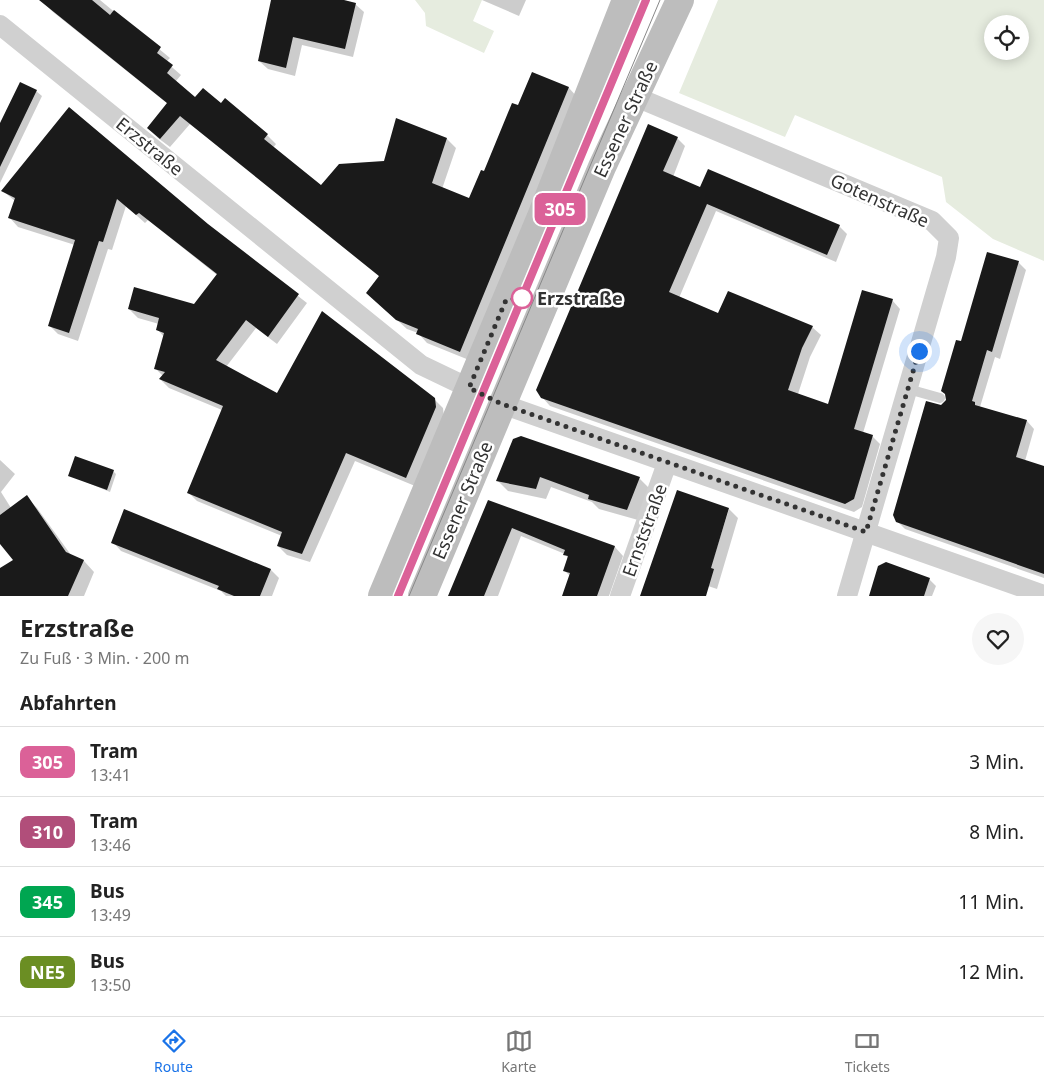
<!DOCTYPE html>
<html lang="de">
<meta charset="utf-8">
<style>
:root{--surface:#fff;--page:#f6f6f6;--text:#222;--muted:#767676;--line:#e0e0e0;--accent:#1a73e8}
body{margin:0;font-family:"Noto Sans",sans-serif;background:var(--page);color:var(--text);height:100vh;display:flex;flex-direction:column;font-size:19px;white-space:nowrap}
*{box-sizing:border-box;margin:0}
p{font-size:16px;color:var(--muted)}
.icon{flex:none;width:28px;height:28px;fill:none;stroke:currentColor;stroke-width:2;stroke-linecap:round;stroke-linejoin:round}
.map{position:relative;height:596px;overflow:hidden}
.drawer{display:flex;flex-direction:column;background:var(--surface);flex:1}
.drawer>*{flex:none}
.badge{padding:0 10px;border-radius:8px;font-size:18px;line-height:32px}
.tools{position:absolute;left:984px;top:15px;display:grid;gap:10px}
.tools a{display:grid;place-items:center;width:45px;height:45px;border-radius:50%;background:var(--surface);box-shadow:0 2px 12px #0003;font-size:25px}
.you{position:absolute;width:25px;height:25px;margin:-12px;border:4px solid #fff;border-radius:50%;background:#1a73e8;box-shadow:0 0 0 8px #1a73e833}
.map>.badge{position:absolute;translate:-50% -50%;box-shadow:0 0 0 2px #fff}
h2{padding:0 20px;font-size:19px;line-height:45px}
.round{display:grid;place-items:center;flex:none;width:52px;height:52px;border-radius:26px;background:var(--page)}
.head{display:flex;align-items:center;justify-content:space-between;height:85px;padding:0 20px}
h1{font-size:24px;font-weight:700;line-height:38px}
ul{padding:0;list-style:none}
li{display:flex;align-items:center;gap:15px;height:70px;padding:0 20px;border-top:1px solid var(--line)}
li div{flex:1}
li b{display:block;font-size:19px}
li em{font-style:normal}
li .badge{min-width:55px;font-weight:700;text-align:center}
.dock{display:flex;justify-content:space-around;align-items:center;height:70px;border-top:1px solid var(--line);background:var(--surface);font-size:14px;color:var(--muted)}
.dock a{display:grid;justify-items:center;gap:2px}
.dock .selected{color:var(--accent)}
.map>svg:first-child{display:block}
</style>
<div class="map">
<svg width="1044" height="596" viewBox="0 0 1044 596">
<rect width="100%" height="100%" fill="#fff"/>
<path fill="#e6ecdf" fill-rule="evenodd" d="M415,0H482L473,21L494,31L484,53L426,26L425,13Z
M718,0H1044V261L993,239L946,202L942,177L795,115L785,137L679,93ZM992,24H1020V51H992Z"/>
<path fill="#0003" d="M46,0H100L170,58L166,62L181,75L176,81L196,98L221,105L267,135L276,144L273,148L321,187L385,162L397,120L447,139L456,148L442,189L470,200L518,107L532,73L569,88L578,98L469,360L427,343L418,333L407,329L377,302L380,277L190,124L170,147L158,138L149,128L168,104L53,12L44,3Z
M273,0H339L355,4L364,12L353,57L302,45L295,76L268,69L259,61Z
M482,0H526L519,16Z
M36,91L42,96L0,183V126Z
M69,109L207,225L307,303L277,344L256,328L226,367L278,394L434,399L443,408L444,417L415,486L355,461L310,562L287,555L278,546L282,536L197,501L188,492L222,410L169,388L160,379L163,376L156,369L164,337L158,330L159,324L138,318L129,309L194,306L217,275L148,220L145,223L126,206L112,250L108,249L78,341L58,334L49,325L75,245L18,227L10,218L15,201L3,191Z
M677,138L685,146L673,177L701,189L839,226L847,234L836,262L716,211L679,298L719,314L812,327L821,335L810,357L798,394L828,405L892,300L900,309L863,433L872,436L880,444L862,507L854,512L550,406L542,397Z
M1018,262L1026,270L1000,359L995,357L980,407L1027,421L1034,429L1025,461L1044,468V578L905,529L897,521L942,406L948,401L961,342Z
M514,440L639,478L649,488L638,520L599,509L592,502L551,487L546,499L508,491L498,481Z
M0,460L15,474L1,492L11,508L26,497L37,508L71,555L84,561L94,572L84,596H0V569L15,560L0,542Z
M113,471L116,474L110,492L69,475Z
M488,502L615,547L623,556L609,596H563L570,576L564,570L568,558L565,554L521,536L498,596H449Z
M729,509L738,518L717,589L705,585Z
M113,542L271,570L279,578L272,596H226L221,591L121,551Z
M929,579L936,586L932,596H870Z"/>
<path fill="#1a1a1a" d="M39,0H92L110,15L114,10L161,47L157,53L173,65L167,73L195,97L203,88L221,103L225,98L268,134L264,139L321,185L339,164L384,161L396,118L447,138L432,183L469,198L481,170L484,171L512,103L518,105L532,72L569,87L460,352L416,334L418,329L396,320L366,293L379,276L180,116L160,139L147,128L167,103Z
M271,0H344L356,3L345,49L293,37L286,68L258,61Z
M20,82L37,90L0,167V123Z
M69,107L208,224L299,294L268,337L246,320L216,360L277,393L322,311L435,398L436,407L406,478L346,453L302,554L277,546L282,532L187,493L223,406L159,379L165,372L154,369L164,333L156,330L159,318L128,309L134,287L194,304L217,274L139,213L136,215L117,199L103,242L99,241L69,333L48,326L75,240L8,218L15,198L1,191Z
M648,124L678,137L663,171L700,187L708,169L840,225L827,255L707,204L669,292L718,313L728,291L813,326L802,348L788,390L828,404L862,290L893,299L854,429L873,435L854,499L845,504L541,398L536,390Z
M987,252L1019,261L992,352L987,350L972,401L975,402V405L1027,420L1016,457L1044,466V574L896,522L893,515L926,401L941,405L946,400L945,394L941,391L956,340L961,341Z
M521,436L640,477L627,510L588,499L589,495L540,477L536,489L496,481L513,439Z
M75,456L114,470L107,490L68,476Z
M677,490L729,508L711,568L714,569L706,596H640Z
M27,495L66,552L84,560L68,596H0V568L13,560L0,544V515Z
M488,500L615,546L597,596H562L570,573L563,571L568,556L563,555L565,550L512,528L484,596H448Z
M124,509L271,569L260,596H234L217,589L219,586L111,543Z
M886,562L930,578L924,596H869L878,566Z"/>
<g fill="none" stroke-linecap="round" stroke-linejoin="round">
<path stroke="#d0d0d0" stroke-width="10" d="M908,389L940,398
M398,596L415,554L416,539"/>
<path stroke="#d0d0d0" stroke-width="20" d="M0,25L421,365L469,388
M636,97L932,221L949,238L946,257L847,596
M502,404L1044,595
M620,596L667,463"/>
<path stroke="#bdbdbd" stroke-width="28" d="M382,596L540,219L626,0
M422,596L602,167L680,0"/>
<path stroke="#888" stroke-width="1" d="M398,596L646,0
M409,596L660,0"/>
</g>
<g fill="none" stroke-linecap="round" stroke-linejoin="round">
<g stroke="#fff" stroke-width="11">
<path id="line" d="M398,596L646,0"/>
</g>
<use href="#line" stroke="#db6198" stroke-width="8"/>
<path stroke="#333" stroke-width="5" stroke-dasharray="0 9" d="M522,298L506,300L469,388L502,404L866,532L919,351"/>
</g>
<circle fill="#fff" stroke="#db6198" stroke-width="2.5" cx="522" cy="298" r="10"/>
<g text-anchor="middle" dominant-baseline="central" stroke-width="5" stroke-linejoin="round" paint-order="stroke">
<g font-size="18" fill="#333" stroke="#fff">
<text transform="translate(625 119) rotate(-65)">Essener Straße</text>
<text transform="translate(150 146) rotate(39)">Erzstraße</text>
<text transform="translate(880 200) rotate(24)">Gotenstraße</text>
<text transform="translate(462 500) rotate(-67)">Essener Straße</text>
<text transform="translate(644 530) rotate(-70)">Ernststraße</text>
</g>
<g font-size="18" font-weight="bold" fill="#333" stroke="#fff" text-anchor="start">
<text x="537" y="298">Erzstraße</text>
</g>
</g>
</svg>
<div class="tools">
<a><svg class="icon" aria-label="locate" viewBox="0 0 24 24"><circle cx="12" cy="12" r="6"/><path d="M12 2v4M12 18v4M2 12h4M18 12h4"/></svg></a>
</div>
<div class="you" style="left:919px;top:351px"></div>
<b class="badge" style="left:560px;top:209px;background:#db6198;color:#fff">305</b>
</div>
<section class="drawer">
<div class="head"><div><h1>Erzstraße</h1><p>Zu Fuß · 3 Min. · 200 m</p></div><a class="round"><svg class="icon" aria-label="heart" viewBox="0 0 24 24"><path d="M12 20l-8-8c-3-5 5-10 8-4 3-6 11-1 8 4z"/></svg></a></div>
<h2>Abfahrten</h2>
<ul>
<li><span class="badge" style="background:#db6198;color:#fff">305</span><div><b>Tram</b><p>13:41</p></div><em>3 Min.</em></li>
<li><span class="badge" style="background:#b14e7a;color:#fff">310</span><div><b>Tram</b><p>13:46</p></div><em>8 Min.</em></li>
<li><span class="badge" style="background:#00a651;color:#fff">345</span><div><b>Bus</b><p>13:49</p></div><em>11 Min.</em></li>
<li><span class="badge" style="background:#6b8e23;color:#fff">NE5</span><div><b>Bus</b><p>13:50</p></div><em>12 Min.</em></li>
</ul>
</section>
<nav class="dock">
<a class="selected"><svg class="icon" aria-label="directions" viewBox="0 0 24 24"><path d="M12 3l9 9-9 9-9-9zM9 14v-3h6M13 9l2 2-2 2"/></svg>Route</a>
<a><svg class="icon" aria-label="map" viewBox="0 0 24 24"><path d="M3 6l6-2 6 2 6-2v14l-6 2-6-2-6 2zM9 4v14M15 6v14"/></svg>Karte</a>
<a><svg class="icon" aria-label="tickets" viewBox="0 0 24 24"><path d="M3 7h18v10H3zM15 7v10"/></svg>Tickets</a>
</nav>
